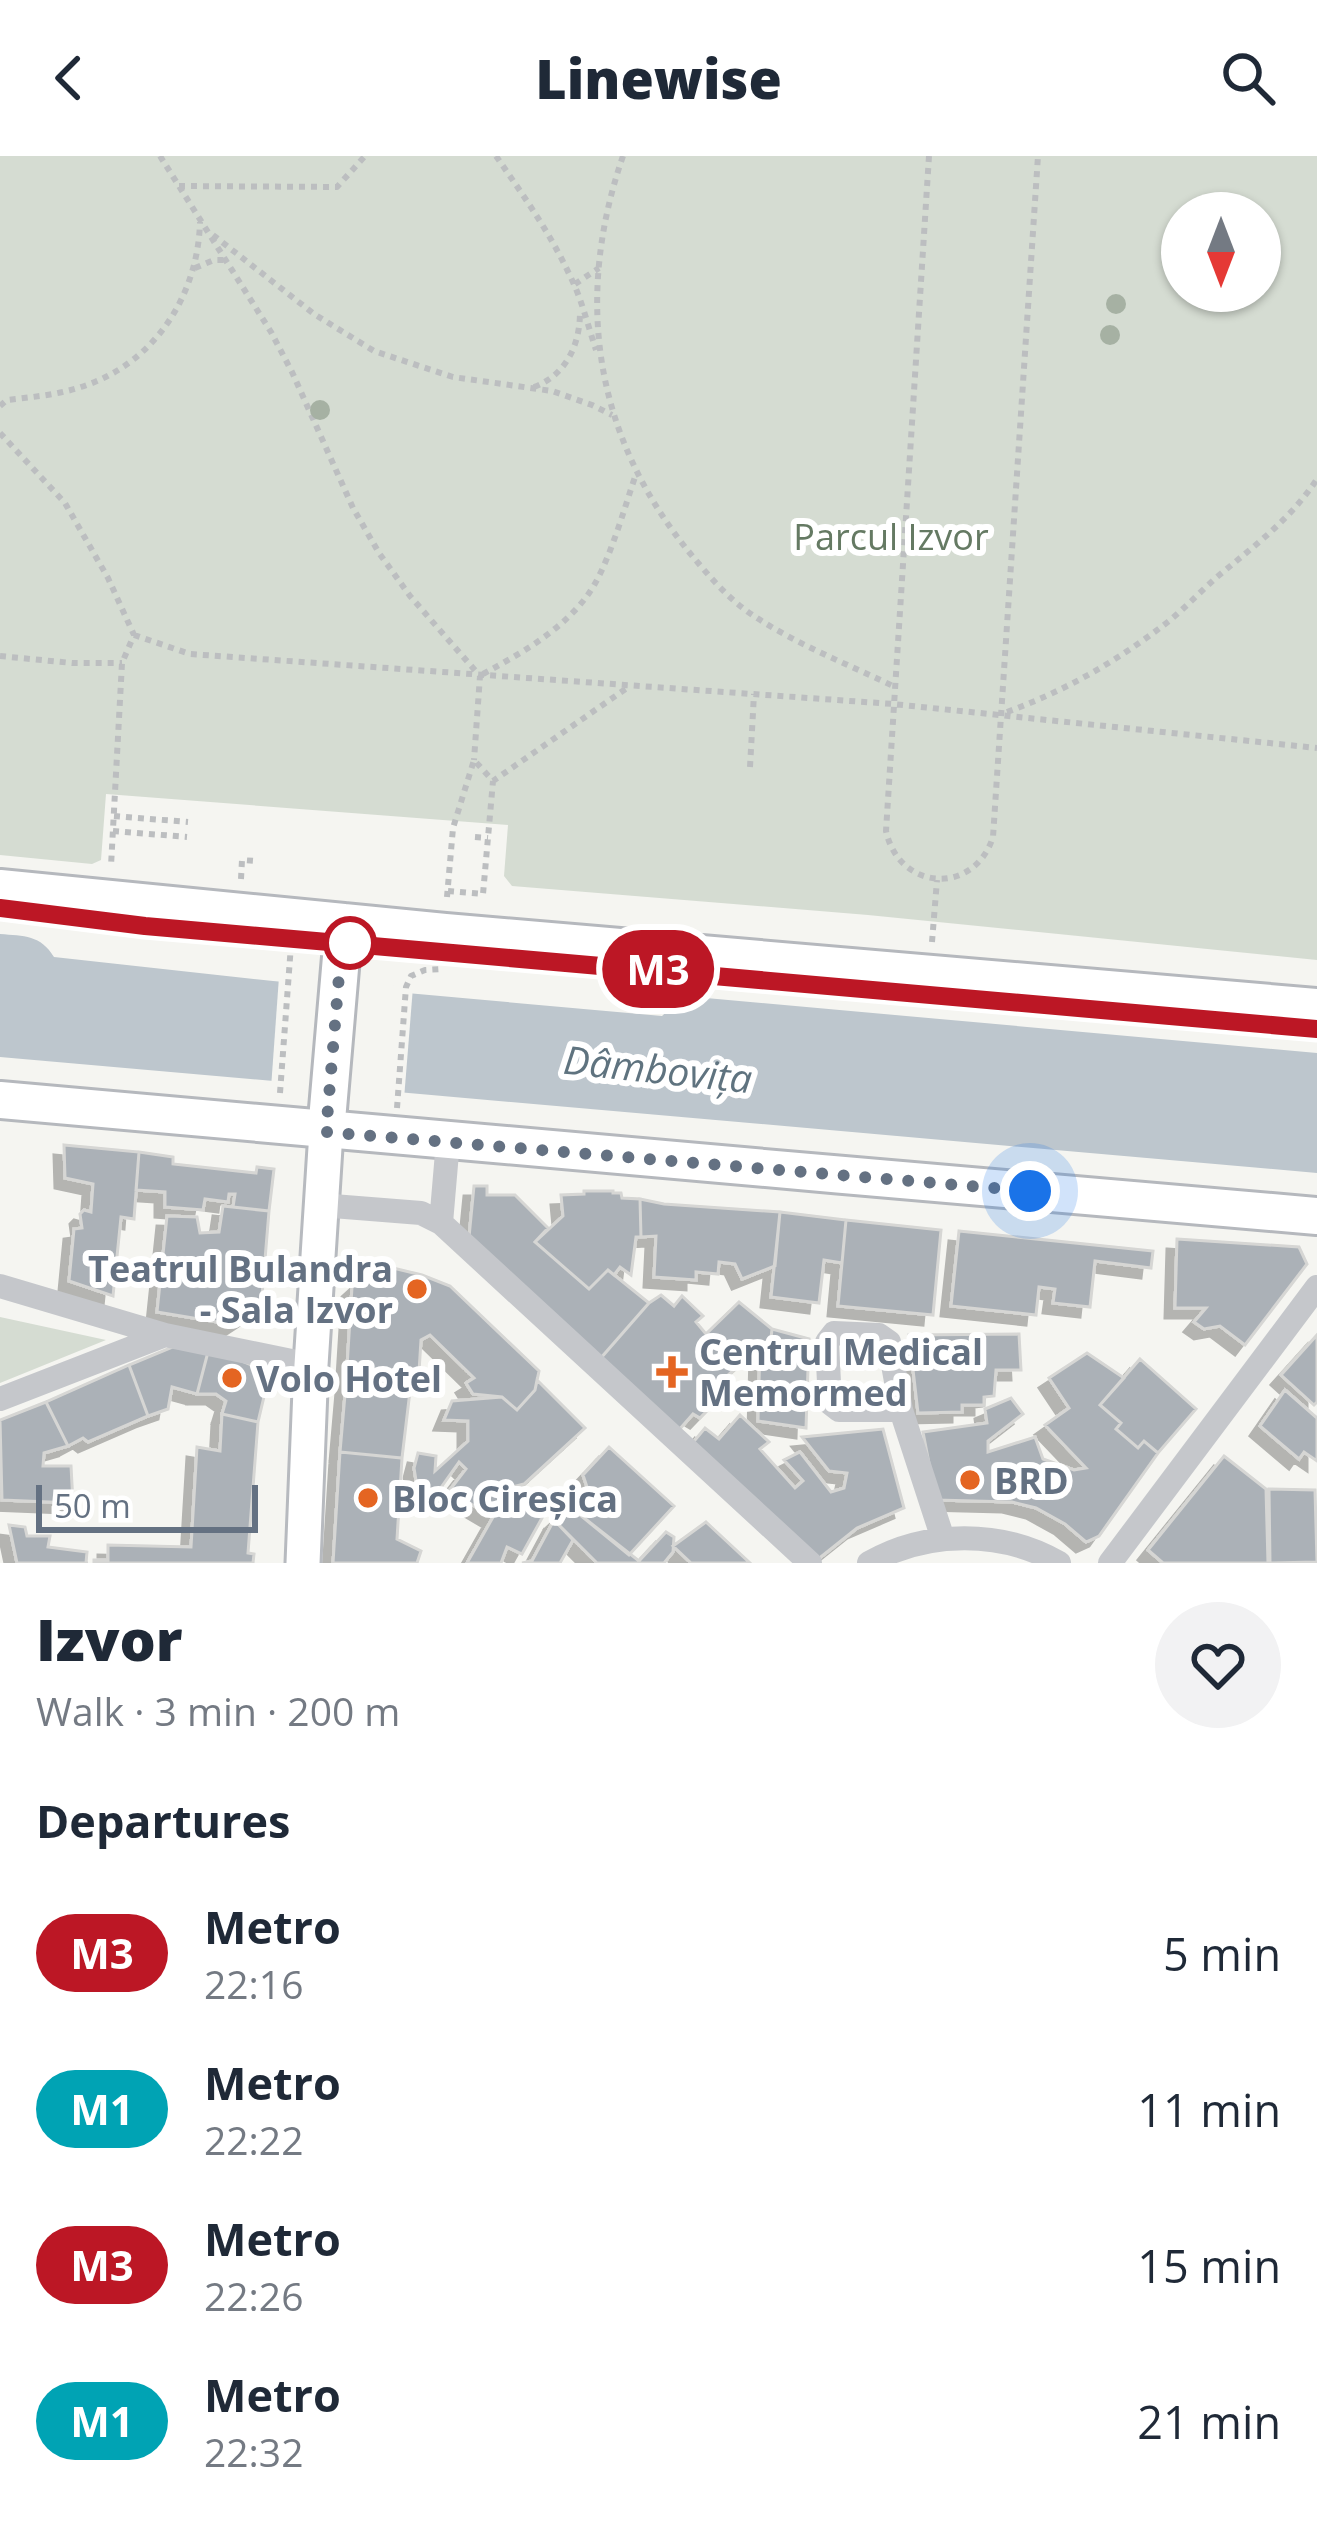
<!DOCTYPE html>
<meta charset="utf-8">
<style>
:root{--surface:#fff;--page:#f2f2f3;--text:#1f2937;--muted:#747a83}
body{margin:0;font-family:"Open Sans",sans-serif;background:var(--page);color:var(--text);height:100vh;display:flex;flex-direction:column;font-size:45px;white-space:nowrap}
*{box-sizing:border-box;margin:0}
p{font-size:39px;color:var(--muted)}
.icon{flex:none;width:66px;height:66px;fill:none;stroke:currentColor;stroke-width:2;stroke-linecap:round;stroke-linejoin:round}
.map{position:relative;height:1407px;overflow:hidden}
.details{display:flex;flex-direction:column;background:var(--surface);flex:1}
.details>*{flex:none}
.badge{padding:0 24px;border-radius:39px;font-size:42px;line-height:78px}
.needle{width:78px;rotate:180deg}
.fabs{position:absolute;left:1161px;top:36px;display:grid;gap:24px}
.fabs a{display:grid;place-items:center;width:120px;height:120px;border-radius:50%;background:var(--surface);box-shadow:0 3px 9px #0004;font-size:60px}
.scale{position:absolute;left:36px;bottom:30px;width:222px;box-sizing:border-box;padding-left:12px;border:6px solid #647182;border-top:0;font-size:33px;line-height:42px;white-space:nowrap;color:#647182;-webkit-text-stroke:9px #fff;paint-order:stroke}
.you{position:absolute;width:60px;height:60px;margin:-30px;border:9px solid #fff;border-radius:50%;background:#1a73e8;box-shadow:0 0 0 18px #1a73e833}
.map>.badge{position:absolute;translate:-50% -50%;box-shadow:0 0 0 6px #fff}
h2{padding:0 36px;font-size:45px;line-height:108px}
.round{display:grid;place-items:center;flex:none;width:126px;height:126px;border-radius:63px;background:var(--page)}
.overview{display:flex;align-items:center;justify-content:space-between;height:204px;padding:0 36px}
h1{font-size:57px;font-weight:800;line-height:90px}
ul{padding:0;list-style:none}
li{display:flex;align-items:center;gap:36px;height:156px;padding:0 36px}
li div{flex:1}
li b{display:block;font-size:45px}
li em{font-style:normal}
li .badge{min-width:132px;font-weight:700;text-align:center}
header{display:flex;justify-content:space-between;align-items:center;height:156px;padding:0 36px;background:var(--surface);font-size:54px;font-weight:800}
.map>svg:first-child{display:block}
</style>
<header><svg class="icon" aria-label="back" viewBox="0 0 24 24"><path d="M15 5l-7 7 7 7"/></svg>Linewise<svg class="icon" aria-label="search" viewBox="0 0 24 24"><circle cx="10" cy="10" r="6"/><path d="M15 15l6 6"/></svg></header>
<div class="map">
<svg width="1317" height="1407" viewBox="0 0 1317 1407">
<defs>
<filter id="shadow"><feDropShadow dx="-10" dy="10" stdDeviation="0" flood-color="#0004"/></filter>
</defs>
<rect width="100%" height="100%" fill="#f5f5f1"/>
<path fill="#d5dcd2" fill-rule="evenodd" d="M0,0H1317V804L868,759L512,730L504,720L508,669L106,638L101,704L92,708L0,699ZM1260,57V135H1182V57Z
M0,1161L106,1184L0,1227Z"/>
<path fill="#bdc6cd" d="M0,778C24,780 41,779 54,801L273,825L662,860L674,849L695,841L1317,897V1017L0,901Z"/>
<path fill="#f5f5f1" d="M279,821L413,831L404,943L271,932Z"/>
<path fill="#abb1b7" stroke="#d6d6d4" stroke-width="3" filter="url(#shadow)" d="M64,989L139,996L134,1063L121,1061L113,1140L69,1125L74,1073L82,1072L80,1058L84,1054L91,1056L93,1028L65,1022Z
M139,996L173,1001V1008L256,1017L257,1011L274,1013L269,1055L233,1051L235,1038H229L228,1046L205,1043L203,1054L165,1051V1036L136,1034Z
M474,1030H487V1039H515L548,1072L535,1086L589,1133L608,1114L649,1147L600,1203L469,1081Z
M584,1035H613V1037H621L622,1042L640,1043L641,1081H636L631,1119L620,1111L614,1119L608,1114L589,1133L535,1086L563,1060L561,1039L584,1038Z
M640,1043L664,1048L780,1056L775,1110L742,1123L735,1108L719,1106L718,1118L696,1116V1124L654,1121L656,1080L641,1081Z
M223,1050L269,1055L261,1152L235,1169L157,1156L167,1060L197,1061L200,1077L219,1076Z
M780,1056L846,1064L842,1107L824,1104L819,1147L771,1141Z
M846,1064L941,1074L933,1159L838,1150Z
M959,1075L1153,1095L1151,1112L1095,1105L1090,1151L1053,1147L1055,1133L1039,1131L1036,1159L951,1150Z
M1177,1083L1299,1091L1307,1108L1245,1189L1220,1170L1204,1173L1194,1166L1206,1152H1175Z
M393,1112L422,1119L450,1130L539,1215L535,1234L517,1254L502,1241L473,1238L466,1227L474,1222L430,1179L421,1184L419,1216H411L410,1235L346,1227L352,1131L365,1119Z
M661,1139L674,1150L682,1140L703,1160L696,1166L706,1178L739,1146L772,1173L770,1192L760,1190L716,1230L724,1237L700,1262L693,1258L678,1275L600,1203L649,1147Z
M772,1173L809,1183L806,1272L758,1265L760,1190L770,1192Z
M1019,1178L1021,1214H996L994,1240L984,1241V1249H962V1256L918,1257L909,1179Z
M1317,1179V1246L1314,1249L1281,1219Z
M182,1187L208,1196L197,1238L172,1231L168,1253L148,1260L129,1209Z
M208,1196L242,1205L259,1212L266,1232L258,1266L222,1258L226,1245L216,1238H197Z
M1087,1197L1124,1222L1100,1249L1121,1267L1116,1273L1138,1292L1144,1285L1158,1297L1099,1380L1086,1386L1065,1368L1036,1352L1012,1346L936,1344L923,1276L987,1267L985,1253L1011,1242L1023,1258L988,1285V1296L1035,1281L1043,1303L1074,1314L1086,1312L1045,1269L1069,1252L1049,1222Z
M1140,1203L1196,1253L1158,1297L1144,1285L1138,1292L1116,1273L1121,1267L1100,1249Z
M129,1209L148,1260L88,1286L83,1282L68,1290L46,1246Z
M537,1224L585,1272L524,1328L512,1331L493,1361L449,1335L466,1313L459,1306L435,1340L419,1343L414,1312L418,1297L436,1300L435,1315L468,1285V1265L444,1264L452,1245L502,1241L517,1254L535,1234Z
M346,1227L410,1235L402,1302L340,1296Z
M1285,1234L1317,1262V1305L1304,1296L1299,1303L1260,1270Z
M46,1246L68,1290L44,1297L43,1310H71L73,1347L2,1344L0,1264Z
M222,1258L258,1266L248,1397L254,1398L253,1407H94V1404H108V1389L191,1391L197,1291L220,1295Z
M740,1259L769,1286L760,1293L795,1332L803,1325L784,1304L800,1296L831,1336L844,1332L847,1317L829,1315L802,1281L883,1273L904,1352L857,1372L817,1404L690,1290L705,1272L719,1283Z
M609,1291L674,1350L629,1399L569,1350L562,1341L573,1333L582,1335L587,1331L583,1319Z
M340,1296L402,1302L397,1383L421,1395L417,1407H333Z
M1224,1300L1266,1333L1268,1407H1163L1148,1394Z
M1269,1333L1315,1334L1317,1406L1270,1407Z
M505,1340L542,1362L522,1398L507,1391L501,1407H467Z
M569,1350L639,1405L666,1376L674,1381L673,1396L664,1407H597L554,1364Z
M554,1364L573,1384L560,1407H522L532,1405Z
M706,1366L750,1407H691L673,1390Z
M9,1369L25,1371L27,1380H50L48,1391L87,1396L86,1407H88H17Z"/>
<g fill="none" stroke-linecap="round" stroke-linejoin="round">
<g stroke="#b7babf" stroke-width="39">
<path id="secondary" d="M303,1407L311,1209L326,976"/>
</g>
<g stroke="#b5b8bd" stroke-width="42">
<path id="primary" d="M0,732L445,776L1317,851
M0,944C439,986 878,1021 1317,1060
M326,976L344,766"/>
</g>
<path stroke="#bcbec0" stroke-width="6" stroke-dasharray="6 6" stroke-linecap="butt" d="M160,0L271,176L292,216L353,352L379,397L410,440L480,520L474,604
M496,0C523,39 551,78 571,122C582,144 588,170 596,194
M623,0C574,142 594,279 689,396C708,419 728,443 754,460C796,488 847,508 893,530
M929,0L886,675C899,735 974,740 993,681L1038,0
M179,30L337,31L365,0
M213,79L314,158L374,195L453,221L552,235L592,249L612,259
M195,112L214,104H225
M575,128L599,112
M534,231C566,219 580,189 580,156
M0,250L7,244C32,241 57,239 81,231C154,208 198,140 200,66
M0,277L65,347L108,422L134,479L122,507L111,710
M134,479L190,498L893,548L1317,592
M0,500L72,507H122
M483,518C520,498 561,475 587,440C608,412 624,353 636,318
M1007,556C1067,534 1119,504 1169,465C1186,451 1201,435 1217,421C1254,390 1290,364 1317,323
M750,611L754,538
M114,660L188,666
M113,675L187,681
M475,681L488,682
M241,723L242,704L255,705
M448,735L483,738L493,625
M447,741L453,672L474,604L493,625L627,532
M932,786L937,724
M280,937L291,789
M397,952L406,831L411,820L425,814L442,813"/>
<path stroke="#c5c7cb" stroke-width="24" d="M320,1049L421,1057L441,1067L810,1407
M441,1067L448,985
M0,1130L165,1179L311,1209
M0,1243L165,1179
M901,1254H839L830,1247L827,1186L834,1177L879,1179L889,1186L901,1254L943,1383
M869,1407C927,1374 1002,1374 1059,1407
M1110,1407L1317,1131"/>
<use href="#secondary" stroke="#fff" stroke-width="33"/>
<use href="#primary" stroke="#fff" stroke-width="36"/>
</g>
<g fill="#a6b1a3">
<circle cx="1116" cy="148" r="10"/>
<circle cx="1110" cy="179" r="10"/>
<circle cx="320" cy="254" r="10"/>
</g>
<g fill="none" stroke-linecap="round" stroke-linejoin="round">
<g stroke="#fff" stroke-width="27">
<path id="line" d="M0,752L145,770L1317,873"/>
</g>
<use href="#line" stroke="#bc1725" stroke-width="18"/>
<path stroke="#647182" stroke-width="12" stroke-dasharray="0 21.6" d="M350,787L341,796L326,976L1030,1035"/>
</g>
<circle fill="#fff" stroke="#bc1725" stroke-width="6" cx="350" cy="787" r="24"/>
<g fill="#e46522" stroke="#fff" stroke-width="4.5">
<circle cx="417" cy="1133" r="12"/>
<path d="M666 1198h12v12h12v12h-12v12h-12v-12h-12v-12h12z"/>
<circle cx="232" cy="1222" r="12"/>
<circle cx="970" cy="1324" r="12"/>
<circle cx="368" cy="1342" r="12"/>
</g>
<g text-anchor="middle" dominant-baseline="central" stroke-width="12" stroke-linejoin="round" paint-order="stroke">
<g font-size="36" fill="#657a63" stroke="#fff">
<text x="891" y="380">Parcul Izvor</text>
</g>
<g font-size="36" font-weight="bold" fill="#647182" stroke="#fff" text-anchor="start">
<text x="393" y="1112" text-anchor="end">Teatrul Bulandra<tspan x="393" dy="41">- Sala Izvor</tspan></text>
<text x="699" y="1195">Centrul Medical<tspan x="699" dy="41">Memormed</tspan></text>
<text x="256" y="1222">Volo Hotel</text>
<text x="994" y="1324">BRD</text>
<text x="392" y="1342">Bloc Cireșica</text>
</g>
<g font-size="39" font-style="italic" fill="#5f737f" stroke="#fff">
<text transform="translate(658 912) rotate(6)">Dâmbovița</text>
</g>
</g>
</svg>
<div class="fabs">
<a><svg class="needle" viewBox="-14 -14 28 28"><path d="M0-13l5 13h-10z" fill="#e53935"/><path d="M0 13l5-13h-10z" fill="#747a83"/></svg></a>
</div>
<div class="scale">50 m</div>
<div class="you" style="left:1030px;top:1035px"></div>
<b class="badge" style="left:658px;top:813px;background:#bc1725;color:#fff">M3</b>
</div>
<section class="details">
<div class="overview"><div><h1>Izvor</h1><p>Walk · 3 min · 200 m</p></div><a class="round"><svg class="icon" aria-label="heart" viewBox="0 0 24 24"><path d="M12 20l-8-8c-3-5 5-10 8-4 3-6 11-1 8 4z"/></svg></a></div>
<h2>Departures</h2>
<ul>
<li><span class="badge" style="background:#bc1725;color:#fff">M3</span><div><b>Metro</b><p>22:16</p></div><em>5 min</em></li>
<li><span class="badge" style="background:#00a3b4;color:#fff">M1</span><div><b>Metro</b><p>22:22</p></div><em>11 min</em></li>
<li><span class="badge" style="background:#bc1725;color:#fff">M3</span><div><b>Metro</b><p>22:26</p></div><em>15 min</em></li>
<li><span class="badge" style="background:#00a3b4;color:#fff">M1</span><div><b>Metro</b><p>22:32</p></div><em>21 min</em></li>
</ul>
</section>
